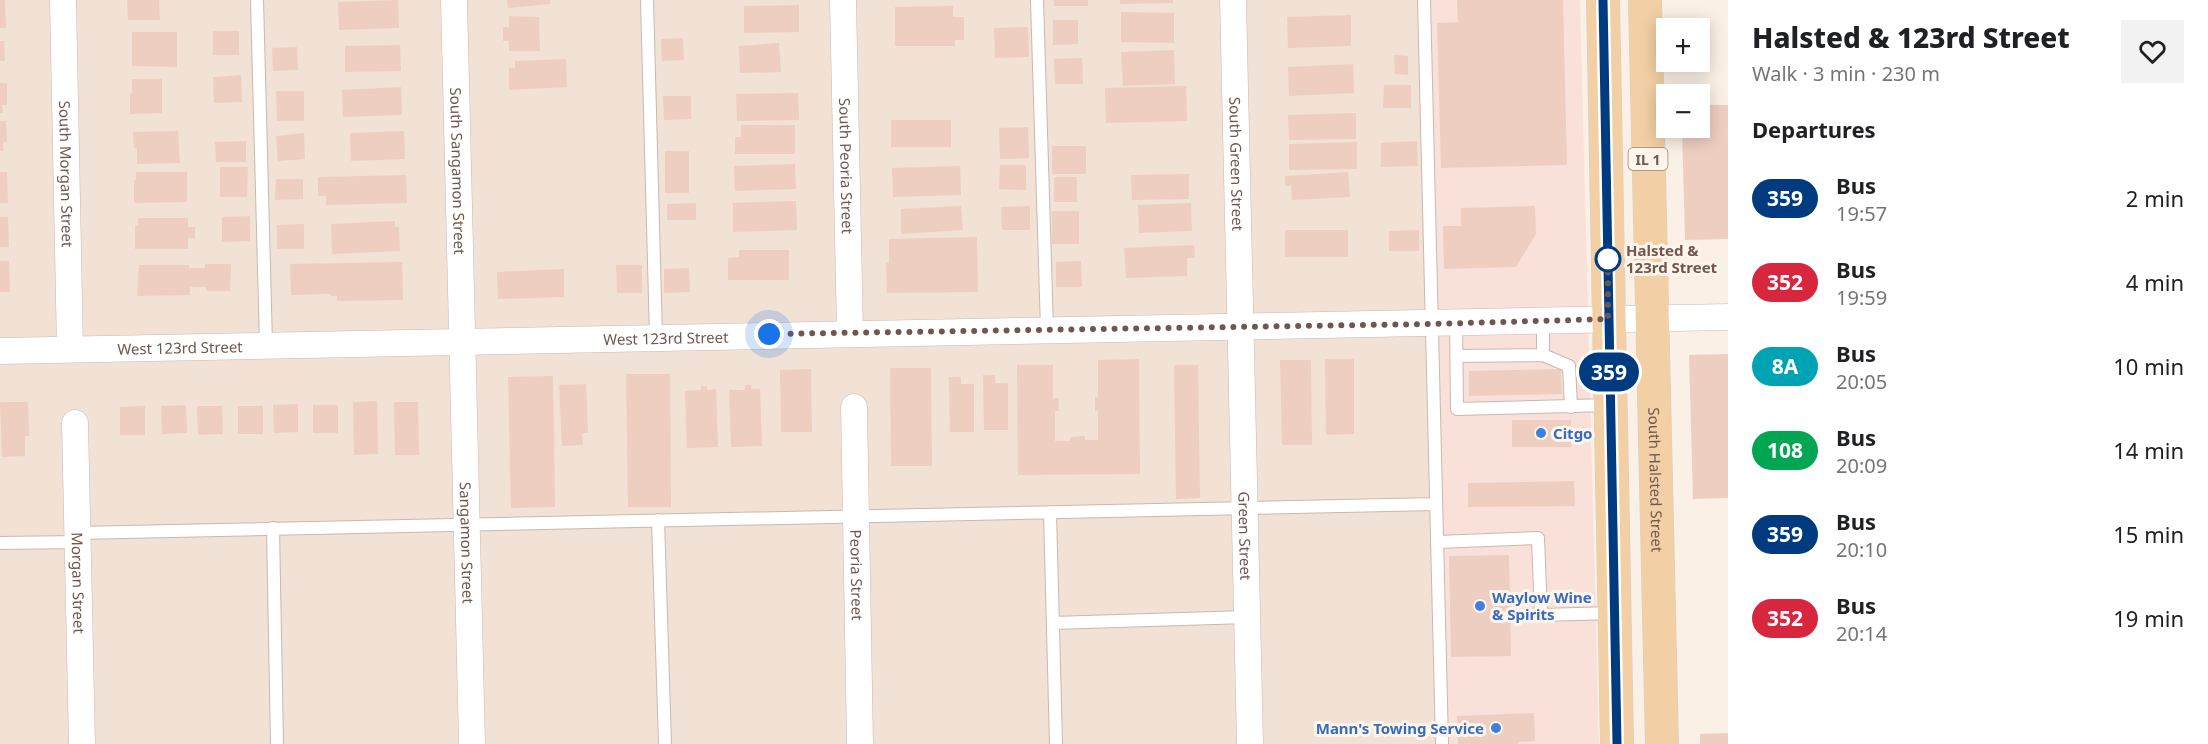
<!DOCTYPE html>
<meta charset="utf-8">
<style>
:root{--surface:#fff;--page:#f2f2f2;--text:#202124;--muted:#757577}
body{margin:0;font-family:"Noto Sans",sans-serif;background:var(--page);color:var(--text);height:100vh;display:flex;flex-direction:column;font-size:22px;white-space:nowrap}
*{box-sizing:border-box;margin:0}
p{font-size:20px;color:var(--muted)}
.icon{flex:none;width:33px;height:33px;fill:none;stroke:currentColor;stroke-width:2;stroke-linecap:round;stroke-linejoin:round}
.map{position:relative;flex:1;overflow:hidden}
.sheet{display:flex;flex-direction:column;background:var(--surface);width:480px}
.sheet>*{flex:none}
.badge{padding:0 12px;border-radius:20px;font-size:21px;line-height:39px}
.fabs{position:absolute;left:1656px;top:18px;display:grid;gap:12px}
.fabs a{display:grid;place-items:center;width:54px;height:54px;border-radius:0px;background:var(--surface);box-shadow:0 3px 15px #0003;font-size:30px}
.you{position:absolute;width:30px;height:30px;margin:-15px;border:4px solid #fff;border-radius:50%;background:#1a73e8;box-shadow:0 0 0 9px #1a73e833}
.map>.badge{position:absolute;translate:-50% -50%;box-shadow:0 0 0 3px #fff}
h2{padding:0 24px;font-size:22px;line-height:54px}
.round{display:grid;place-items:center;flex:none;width:63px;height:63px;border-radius:0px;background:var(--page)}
.headline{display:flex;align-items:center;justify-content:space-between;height:102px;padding:0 24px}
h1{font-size:28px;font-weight:800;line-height:45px}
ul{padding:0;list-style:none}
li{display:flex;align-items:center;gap:18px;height:84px;padding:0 24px}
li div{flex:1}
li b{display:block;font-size:22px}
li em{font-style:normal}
li .badge{min-width:66px;font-weight:700;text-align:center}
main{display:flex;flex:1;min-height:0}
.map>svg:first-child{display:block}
</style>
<main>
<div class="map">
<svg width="1728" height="744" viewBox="0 0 1728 744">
<rect width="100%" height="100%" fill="#faf0e5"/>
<path fill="#f1e2d5" d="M0,0H1427L1446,744H0Z"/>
<path fill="#f9e1da" d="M1427,0H1580L1599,744H1446Z"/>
<path fill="#edcec0" d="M0,0H5L6,28H0Z
M127,0H159L160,20H128Z
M398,0L399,28L339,30L338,2Z
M507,0H550V4L508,8Z
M1054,0H1088V6H1054Z
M1120,0H1173V3L1120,4Z
M1457,0H1563L1567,165L1441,168L1437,23L1458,22Z
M799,5V32L744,33V6Z
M953,6V17H964V40H955V46H895V7Z
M1121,12L1174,13V43L1121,42Z
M1351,15V46L1288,48L1287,17Z
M509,16L539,17L540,51H509V41H503V27H509Z
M1053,20H1078V44L1053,45Z
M1028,27L1029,57L995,58L994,28Z
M213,31H239V55H213Z
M132,32H177V67L132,66Z
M683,38L684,60L662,61L661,39Z
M0,41H4L5,61H0Z
M779,43L781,72L740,73L739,46Z
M400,45L401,71L345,72V46Z
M297,47L298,70L273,71L272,48Z
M1174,50L1175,84L1123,86L1121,52Z
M1394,55L1408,56V75L1395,74Z
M1082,58L1083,84H1055L1054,59Z
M566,59L567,87L509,90V68H515V61Z
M1353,64L1354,93L1289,96L1288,67Z
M241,75L242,102L214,103L213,77Z
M132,79H162V113L130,114V93H132Z
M0,83H7V105H2L3,113H0Z
M1384,85H1411V108H1383Z
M1186,86L1187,121L1106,123L1105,88Z
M401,87L402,115L343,117L342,90Z
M276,91H304V121H277Z
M798,93L799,120L737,121L736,94Z
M663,96H691V119L664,120Z
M1700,105H1728V239L1685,240L1682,128H1700Z
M1356,113V139L1289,140L1288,115Z
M891,120H951V147H891Z
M0,121H6L7,142H3V151H0Z
M741,125H795V154H735V137H741Z
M1028,127L1029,158L1000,159L999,128Z
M178,131L180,163L137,164V148H134L133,132Z
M404,131L405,159L351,161L350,133Z
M304,133L305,159L278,161L276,136Z
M246,141V162H216L215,142Z
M1417,141L1418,166L1381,167V143Z
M1357,142V169L1289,170V144Z
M1052,146H1086V174H1052Z
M665,151H689V193H665Z
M795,164L796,189L735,191L734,166Z
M1000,165H1026V190L999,189Z
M960,166L961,195L893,197L892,168Z
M220,167H248L247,197H220Z
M0,172H7L8,203H0Z
M136,172H187V202L134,203V180H136Z
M1348,172L1350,197L1292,200L1291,186H1285V176Z
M1189,174V199L1132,200L1131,175Z
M406,175L407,203L326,205V196H318V177Z
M1054,177H1077V202H1054Z
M276,179H303V199L275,200Z
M796,201L797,230L733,232V203Z
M696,203V220H667V204Z
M1191,203L1192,231L1139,233L1138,205Z
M961,206L963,230L901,234V209Z
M1030,206V230H1002L1001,207Z
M1535,206L1536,234L1516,267L1444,269L1443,226H1461V208Z
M1052,211H1079V244H1052Z
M250,216V241L222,242V217Z
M0,217H8L9,247H0Z
M138,218H188V227H195V238H188V249H135V225H138Z
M395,221V227H399L400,251L332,254L331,224Z
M304,224V249H277V225Z
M1285,230H1348V257H1285Z
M1419,230V251H1389V231Z
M977,237L978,292L887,293L886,263H889V239Z
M1194,245L1195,258H1187V276L1126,278L1124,248Z
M739,250H789V280H728V258L739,257Z
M0,261H9L10,292H0Z
M1081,261L1082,287H1056V262Z
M402,262L403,300L337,301V296H330V294L291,295L290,264Z
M205,264H231L230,291H206V287H190V295L137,296L139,265H189V268H205Z
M616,265H642V293H617Z
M689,268L690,292L664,293V269Z
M564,269V297L498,299L497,272Z
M1728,354V498L1693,499L1689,355Z
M1139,359L1140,474L1018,475L1017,365H1053V398H1058L1059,411H1055V441H1070V437L1085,436V440H1098V411H1095V397H1098V360Z
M1325,359H1354V434L1326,435Z
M1280,360H1311L1312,445H1282Z
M1174,365H1198L1200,498L1176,499Z
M890,368H931L932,466H891Z
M811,369L812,432H781L780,370Z
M1561,369L1562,394L1469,396V371Z
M626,374H670L671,507H628Z
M983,375H995V383H1008V430H984Z
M553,376L555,507L511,508L508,377Z
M949,377H961V384H974V432H950Z
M586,384L588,433H582L583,445L562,446L559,385Z
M745,385H751V389H760L762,446L731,447L729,390H745Z
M701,386H707V390L716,389L718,447L687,448L685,391L701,390Z
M377,401L378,454L354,455L353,402Z
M0,402H28L29,436H25V456L2,457Z
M394,402H418L419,455H395Z
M298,404V432L274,433L273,405Z
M186,405L187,433L162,434L161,406Z
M313,405H338V433H313Z
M145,406V435H120V407Z
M197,406H222L223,434L198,435Z
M238,406H263V434H238Z
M1512,420H1571V447H1512Z
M1574,481L1575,506L1468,507V483Z
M1509,555L1511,656L1451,657L1449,556Z
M1534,713L1535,741L1518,742V744H1458L1457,716Z
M1728,733V744H1700V734Z"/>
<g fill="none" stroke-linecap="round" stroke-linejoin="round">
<g stroke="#cab8ad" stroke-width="14">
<path id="lane" d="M257,0L266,345
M647,0L656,337
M1037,0L1047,329
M1424,0L1442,744
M1543,320V355
M1456,323L1457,409L1610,405
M1456,356L1543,355L1569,366L1571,407
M1050,512L1056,744
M658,520L665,744
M273,528L277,744
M77,533L1436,504
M1437,542L1538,538L1541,615L1613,613
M0,543L77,542
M1053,623L1247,617"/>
</g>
<g stroke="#cab8ad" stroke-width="27">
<g id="street">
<path id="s1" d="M63,0L70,349"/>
<path id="s2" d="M454,0L472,744"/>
<path id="s3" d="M843,0L850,333"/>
<path id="s4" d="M1233,0L1250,744"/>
<path id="s5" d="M0,351L1728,317"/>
<path id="s6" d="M854,407L860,744"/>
<path id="s7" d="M75,423L82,744"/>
</g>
</g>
<g stroke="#d7d0cd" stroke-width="34">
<g id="primary">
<path d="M1603,0L1617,744"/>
<path id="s8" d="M1645,0L1662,744"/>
</g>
</g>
<use href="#lane" stroke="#fff" stroke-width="12"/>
<use href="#street" stroke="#fff" stroke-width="26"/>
<use href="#primary" stroke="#f2cfa4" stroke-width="33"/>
</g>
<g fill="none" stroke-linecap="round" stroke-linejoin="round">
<g stroke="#fff" stroke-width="14">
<path id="line" d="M1603,0L1617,744"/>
</g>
<use href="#line" stroke="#003b80" stroke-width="9"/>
<path stroke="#70574d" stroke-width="6" stroke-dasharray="0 10.8" d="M769,334L1431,324L1608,319V259"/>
</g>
<circle fill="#fff" stroke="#003b80" stroke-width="3" cx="1608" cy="259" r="12"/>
<g fill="#3f7fe0" stroke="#fdf5eb" stroke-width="2">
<circle cx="1541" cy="433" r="6"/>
<circle cx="1480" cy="606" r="6"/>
<circle cx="1496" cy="728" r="6"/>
</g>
<g text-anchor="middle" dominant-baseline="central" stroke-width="6" stroke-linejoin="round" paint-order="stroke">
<rect fill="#fdf5eb" stroke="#9a867c" stroke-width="1.5" x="1628.5" y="148" width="39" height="22" rx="4.5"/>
<g font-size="14" font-weight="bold" fill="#70574d">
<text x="1648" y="159">IL 1</text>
</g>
<g font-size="15" fill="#70574d" stroke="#fdf5eb">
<text stroke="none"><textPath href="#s4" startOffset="164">South Green Street</textPath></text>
<text stroke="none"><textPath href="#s3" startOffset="166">South Peoria Street</textPath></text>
<text stroke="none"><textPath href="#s2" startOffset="171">South Sangamon Street</textPath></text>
<text stroke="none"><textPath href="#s1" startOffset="174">South Morgan Street</textPath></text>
<text stroke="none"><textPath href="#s5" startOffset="666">West 123rd Street</textPath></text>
<text stroke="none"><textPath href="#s5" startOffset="180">West 123rd Street</textPath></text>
<text stroke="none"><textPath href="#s8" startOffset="480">South Halsted Street</textPath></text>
<text stroke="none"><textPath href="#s4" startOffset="536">Green Street</textPath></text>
<text stroke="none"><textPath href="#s2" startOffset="543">Sangamon Street</textPath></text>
<text stroke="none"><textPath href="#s6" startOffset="168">Peoria Street</textPath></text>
<text stroke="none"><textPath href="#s7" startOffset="160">Morgan Street</textPath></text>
</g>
<g font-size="15" font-weight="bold" fill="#70574d" stroke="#fdf5eb" text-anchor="start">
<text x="1626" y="250">Halsted &amp;<tspan x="1626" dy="17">123rd Street</tspan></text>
</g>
<g font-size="15" font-weight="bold" fill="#366cbe" stroke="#fdf5eb" text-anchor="start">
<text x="1553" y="433">Citgo</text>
<text x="1492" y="597">Waylow Wine<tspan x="1492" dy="17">&amp; Spirits</tspan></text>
<text x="1484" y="728" text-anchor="end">Mann's Towing Service</text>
</g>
</g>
</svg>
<div class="fabs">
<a>+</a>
<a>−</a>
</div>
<div class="you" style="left:769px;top:334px"></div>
<b class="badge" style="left:1609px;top:372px;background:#003b80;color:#fff">359</b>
</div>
<section class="sheet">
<div class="headline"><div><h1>Halsted &amp; 123rd Street</h1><p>Walk · 3 min · 230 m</p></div><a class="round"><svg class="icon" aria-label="heart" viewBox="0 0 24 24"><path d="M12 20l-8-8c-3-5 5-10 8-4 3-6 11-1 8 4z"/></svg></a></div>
<h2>Departures</h2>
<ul>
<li><span class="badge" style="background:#003b80;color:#fff">359</span><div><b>Bus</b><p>19:57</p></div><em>2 min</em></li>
<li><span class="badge" style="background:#d7263d;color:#fff">352</span><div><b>Bus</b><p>19:59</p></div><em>4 min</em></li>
<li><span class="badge" style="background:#00a3b4;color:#fff">8A</span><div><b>Bus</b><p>20:05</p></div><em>10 min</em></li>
<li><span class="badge" style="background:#00a651;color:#fff">108</span><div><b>Bus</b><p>20:09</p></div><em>14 min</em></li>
<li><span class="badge" style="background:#003b80;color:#fff">359</span><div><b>Bus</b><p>20:10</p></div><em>15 min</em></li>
<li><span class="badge" style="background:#d7263d;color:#fff">352</span><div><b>Bus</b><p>20:14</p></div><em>19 min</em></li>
</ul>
</section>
</main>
